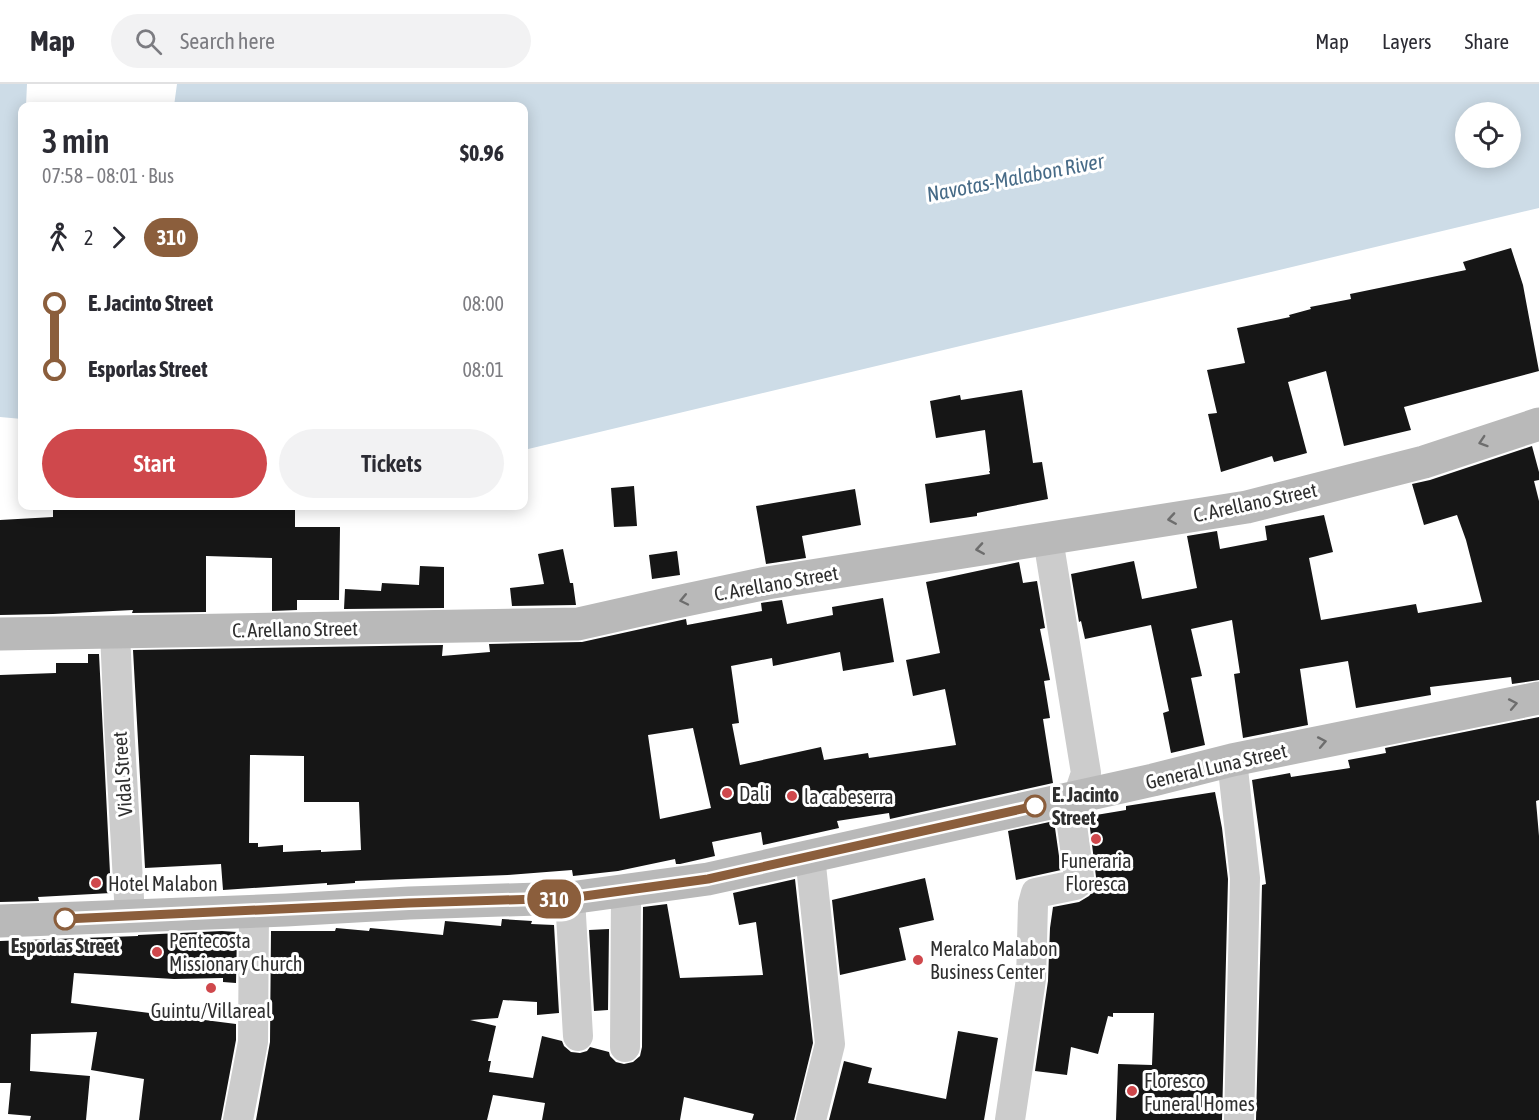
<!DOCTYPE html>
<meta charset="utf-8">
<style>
:root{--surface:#fff;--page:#f2f2f3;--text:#2b2b33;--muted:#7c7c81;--line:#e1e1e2;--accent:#cf484c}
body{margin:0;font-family:"Asap Condensed",sans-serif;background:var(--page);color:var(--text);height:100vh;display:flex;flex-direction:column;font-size:22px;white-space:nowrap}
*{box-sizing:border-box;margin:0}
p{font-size:20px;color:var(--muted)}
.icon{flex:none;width:33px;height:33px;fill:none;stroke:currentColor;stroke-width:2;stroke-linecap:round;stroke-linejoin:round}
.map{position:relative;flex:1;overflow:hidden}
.details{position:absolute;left:18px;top:18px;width:510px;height:408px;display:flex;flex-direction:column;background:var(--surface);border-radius:12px;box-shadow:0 3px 15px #0003}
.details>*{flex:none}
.badge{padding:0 12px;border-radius:20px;font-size:21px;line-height:39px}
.buttons{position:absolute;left:1455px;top:18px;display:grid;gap:12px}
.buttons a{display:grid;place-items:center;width:66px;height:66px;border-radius:50%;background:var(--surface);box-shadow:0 3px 15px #0003;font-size:30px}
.map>.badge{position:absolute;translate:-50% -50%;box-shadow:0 0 0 3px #fff}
.legs{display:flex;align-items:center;gap:9px;height:66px;padding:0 24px;font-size:20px}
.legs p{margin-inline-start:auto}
.headline{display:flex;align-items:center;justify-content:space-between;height:102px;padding:0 24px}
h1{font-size:33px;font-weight:600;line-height:45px}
.action{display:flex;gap:12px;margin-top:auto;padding:12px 24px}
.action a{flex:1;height:69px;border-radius:36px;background:var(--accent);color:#fff;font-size:24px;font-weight:600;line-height:69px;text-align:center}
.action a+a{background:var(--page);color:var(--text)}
ul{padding:0 24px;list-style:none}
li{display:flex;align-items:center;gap:21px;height:66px;font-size:22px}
li i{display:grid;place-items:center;width:9px;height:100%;margin:0 8px;background:currentColor}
li i::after{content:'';width:15px;height:15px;margin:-8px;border:4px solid;border-radius:50%;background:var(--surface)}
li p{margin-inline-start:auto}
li:first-child i{background:linear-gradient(#0000 50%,currentColor 0)}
li:last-child i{background:linear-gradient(currentColor 50%,#0000 0)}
header{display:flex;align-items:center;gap:36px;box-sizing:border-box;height:84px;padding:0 30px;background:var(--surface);border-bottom:2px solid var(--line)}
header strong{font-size:28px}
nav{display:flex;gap:33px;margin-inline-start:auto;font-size:21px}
.search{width:420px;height:54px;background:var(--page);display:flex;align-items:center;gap:15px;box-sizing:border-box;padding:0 21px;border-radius:33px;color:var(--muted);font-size:22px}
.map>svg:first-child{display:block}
</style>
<header>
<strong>Map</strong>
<div class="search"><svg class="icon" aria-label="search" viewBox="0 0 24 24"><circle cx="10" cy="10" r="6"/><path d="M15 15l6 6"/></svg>Search here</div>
<nav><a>Map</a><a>Layers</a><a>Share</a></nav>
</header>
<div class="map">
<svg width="1539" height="1036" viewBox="0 0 1539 1036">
<rect width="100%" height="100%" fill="#fff"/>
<path fill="#cddce7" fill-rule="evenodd" d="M0,0H27L26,22H22V335L0,333Z
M177,0H1539V124L524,366V22H174ZM1466,28H1510V74H1466Z"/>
<path fill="#161616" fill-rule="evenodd" d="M1511,164L1523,201L1539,287L1404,323L1411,346L1344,362L1326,287L1288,298L1307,369L1274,378L1272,372L1221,388L1208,330L1217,329L1207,286L1245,279L1237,244L1290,233L1289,231L1311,225L1310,223L1351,215L1350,210L1466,186L1463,178Z
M1022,306L1033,379L1042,378L1048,415L977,429V432L930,439L925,400L990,390L989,387H990L985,346L936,354L930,317L960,311L961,316Z
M1532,362L1539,388V396L1534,397L1539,417V596L1512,600L1511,593L1430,603L1431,611L1356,624L1348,577L1300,585L1308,641L1243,654L1234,590L1240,589L1232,536L1191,545L1202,592L1191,594L1205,661L1171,669L1163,629L1169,627L1151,541L1085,555L1081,537L1079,538L1071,490L1134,477L1142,515L1197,504L1187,452L1217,447L1220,465L1267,456L1265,442L1324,431L1333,468L1309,474L1321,536L1416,520L1418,529L1482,518L1466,456L1457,431L1424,441L1412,400L1430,396Z
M634,402L637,442L614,443L611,404Z
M855,405L861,441L802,452L806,474L766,480L756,422Z
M53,422H295V443H340L339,516H297V526L272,527V474L206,472V528L132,529L133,526L53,530L0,531V436L53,433Z
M563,465L570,499H573L576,521L512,522L510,504L544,500L538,470Z
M677,467L680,491L652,495L649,471Z
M1019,478L1023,499L1037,497L1045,544L1040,545L1050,596L1044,597L1050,634L1043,635L1053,699L899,733L890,735L889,729L837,737L839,744L763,761L761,748L712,758L715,772L680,780H676L675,775L618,787L573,792L572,786L508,791L355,797V799L327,801V799L223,806L221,780L145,784L133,566L443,561L442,572L490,568L489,560L582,558L686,535L687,541L762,527L761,519L782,516L787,540L833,531L832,523L883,514L894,578L843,587L840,568L773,582L772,574L731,582L739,639L732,640L740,681L821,663L824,676L868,669L869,674L956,661L945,605L913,612L906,576L940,569L926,498ZM693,644L711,724L660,735L648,651ZM250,671L304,672V718H359L361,766L321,768V766L283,768V761L258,763V759H249Z
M420,482L444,483V524L344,525L345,505L381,507L382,499L419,501Z
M88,570H99L111,809L38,813L39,817L0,818V591L56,589V579H88Z
M1539,633V716L1536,717L1539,752V1036H1256L1262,801L1266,800L1252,696L1290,689L1291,693L1350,684L1348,676L1386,669L1385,664Z
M1215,708L1222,744L1228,795L1222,1036H1116L1118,980L1152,981L1154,929H1113V933L1108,932L1098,970L1071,963L1067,991L1035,987L1048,897L1050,844L1053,823L1079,818L1089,812L1095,805L1096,793L1089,736L1090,732L1126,726V722Z
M1054,737L1061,786L1016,796L1008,747Z
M925,794L934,836L899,844L906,876L840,891L832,816Z
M795,795L813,959L794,1036H752L754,1030L684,1013L680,1036H542L545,1019L493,1011L487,1036H256L270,958L271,847H335L336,844L369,847L370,844L443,851L445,837L501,842L502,835L532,837L531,840L554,841L559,929L537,931V918L503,916L498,934L470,936L496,942L488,977H491L489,988L533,994L542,952L562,957L564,962L571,968L580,969L587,967L590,963L609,968L610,972L616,978L624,980L633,978L640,972L642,963L643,823L667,820L680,894L763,891L756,838L739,841L733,809Z
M609,845L608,926L594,927L589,846Z
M222,847L237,848L236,899L223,898V894L174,895L74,889L71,919L236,940V956L221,1036H139L144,995L91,986L97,948L31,950L30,987L90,992L86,1036H30L31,1032L8,1030L11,999H0V857L138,852V851Z
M958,947L998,954L984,1036H829L844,977L872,984L868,999L946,1015Z"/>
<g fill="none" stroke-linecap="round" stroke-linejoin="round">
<path stroke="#ccc" stroke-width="30" d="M115,548L119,640L130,832
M1232,676L1245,794L1239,1036
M810,772L830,960L811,1036
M570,814L578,952
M625,963L626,806
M238,1036L253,958L254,827
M1010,1036L1031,895L1033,820L1036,809L1075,801L1079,798V793L1071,734L1086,689L1048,455"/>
<path stroke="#b9b9b9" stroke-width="33" d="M0,550L578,540L667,520L767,499L1247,423L1424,378L1539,340
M0,837L286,826L409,819L570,814L708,795L1153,696L1232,676L1539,614"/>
</g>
<defs><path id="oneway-chevron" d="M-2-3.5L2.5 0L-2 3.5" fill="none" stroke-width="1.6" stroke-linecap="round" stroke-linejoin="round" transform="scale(1.5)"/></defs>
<g stroke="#6d6d6d">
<use href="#oneway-chevron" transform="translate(1483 358) rotate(162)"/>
<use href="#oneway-chevron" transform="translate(1172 435) rotate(171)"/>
<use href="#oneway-chevron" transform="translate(980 465) rotate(171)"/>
<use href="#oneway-chevron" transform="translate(684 516) rotate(168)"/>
<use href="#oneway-chevron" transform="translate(1513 620) rotate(-11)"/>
<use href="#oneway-chevron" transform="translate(1322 658) rotate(-11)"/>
</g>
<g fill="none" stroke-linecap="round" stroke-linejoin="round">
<g stroke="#fff" stroke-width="14">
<path id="line-1" d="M65,835L409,819L570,814L708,795L1035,722"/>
</g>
<use href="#line-1" stroke="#8b5e3c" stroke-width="9"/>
</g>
<g fill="#cf484c" stroke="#fff" stroke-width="2">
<circle cx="727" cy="709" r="6"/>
<circle cx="792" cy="712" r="6"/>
<circle cx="1096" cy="755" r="6"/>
<circle cx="96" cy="799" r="6"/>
<circle cx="157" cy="868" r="6"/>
<circle cx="918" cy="876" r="6"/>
<circle cx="211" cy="904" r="6"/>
<circle cx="1132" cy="1007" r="6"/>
</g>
<g fill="#fff" stroke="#8b5e3c" stroke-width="3">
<circle cx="1035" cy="722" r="10"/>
<circle cx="65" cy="835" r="10"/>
</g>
<g text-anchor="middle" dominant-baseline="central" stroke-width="6" stroke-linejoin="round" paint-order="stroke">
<g font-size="20" fill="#2f2f2f" stroke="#fff">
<text transform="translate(1255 418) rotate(-12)">C. Arellano Street</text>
<text transform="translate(776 499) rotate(-10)">C. Arellano Street</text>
<text transform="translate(295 545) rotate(-1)">C. Arellano Street</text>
<text transform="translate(1216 682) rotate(-13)">General Luna Street</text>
<text transform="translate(122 690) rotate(-94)">Vidal Street</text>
</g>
<g font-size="20" fill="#2f2f2f" stroke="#fff" text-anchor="start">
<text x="739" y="709">Dali</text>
<text x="804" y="712">la cabeserra</text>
<text x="1096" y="776" text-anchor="middle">Funeraria<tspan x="1096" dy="23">Floresca</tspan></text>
<text x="108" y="799">Hotel Malabon</text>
<text x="169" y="856">Pentecosta<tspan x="169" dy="23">Missionary Church</tspan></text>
<text x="930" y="864">Meralco Malabon<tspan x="930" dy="23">Business Center</tspan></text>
<text x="211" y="926" text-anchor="middle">Guintu/Villareal</text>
<text x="1144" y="996">Floresco<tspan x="1144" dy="23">Funeral Homes</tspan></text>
</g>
<g font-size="20" font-weight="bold" fill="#2f2f2f" stroke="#fff" text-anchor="start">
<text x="1052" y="710">E. Jacinto<tspan x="1052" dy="23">Street</tspan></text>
<text x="65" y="861" text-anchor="middle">Esporlas Street</text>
</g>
<g font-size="21" font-style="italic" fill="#476b87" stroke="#fff">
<text transform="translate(1015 93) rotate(-11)">Navotas-Malabon River</text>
</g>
</g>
</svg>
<div class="buttons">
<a><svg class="icon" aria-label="locate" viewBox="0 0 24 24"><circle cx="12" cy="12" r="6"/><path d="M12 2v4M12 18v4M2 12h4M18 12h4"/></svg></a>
</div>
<b class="badge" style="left:554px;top:815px;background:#8b5e3c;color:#fff">310</b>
<section class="details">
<div class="headline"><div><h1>3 min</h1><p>07:58 – 08:01 · Bus</p></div><b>$0.96</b></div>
<div class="legs"><svg class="icon" aria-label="walk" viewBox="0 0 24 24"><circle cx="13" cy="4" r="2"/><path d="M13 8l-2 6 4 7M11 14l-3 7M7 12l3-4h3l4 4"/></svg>2<svg class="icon" aria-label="forward" viewBox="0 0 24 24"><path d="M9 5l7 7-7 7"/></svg><b class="badge" style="background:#8b5e3c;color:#fff">310</b></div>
<ul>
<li><i style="color:#8b5e3c"></i><b>E. Jacinto Street</b><p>08:00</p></li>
<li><i style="color:#8b5e3c"></i><b>Esporlas Street</b><p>08:01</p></li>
</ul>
<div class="action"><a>Start</a><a>Tickets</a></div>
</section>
</div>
